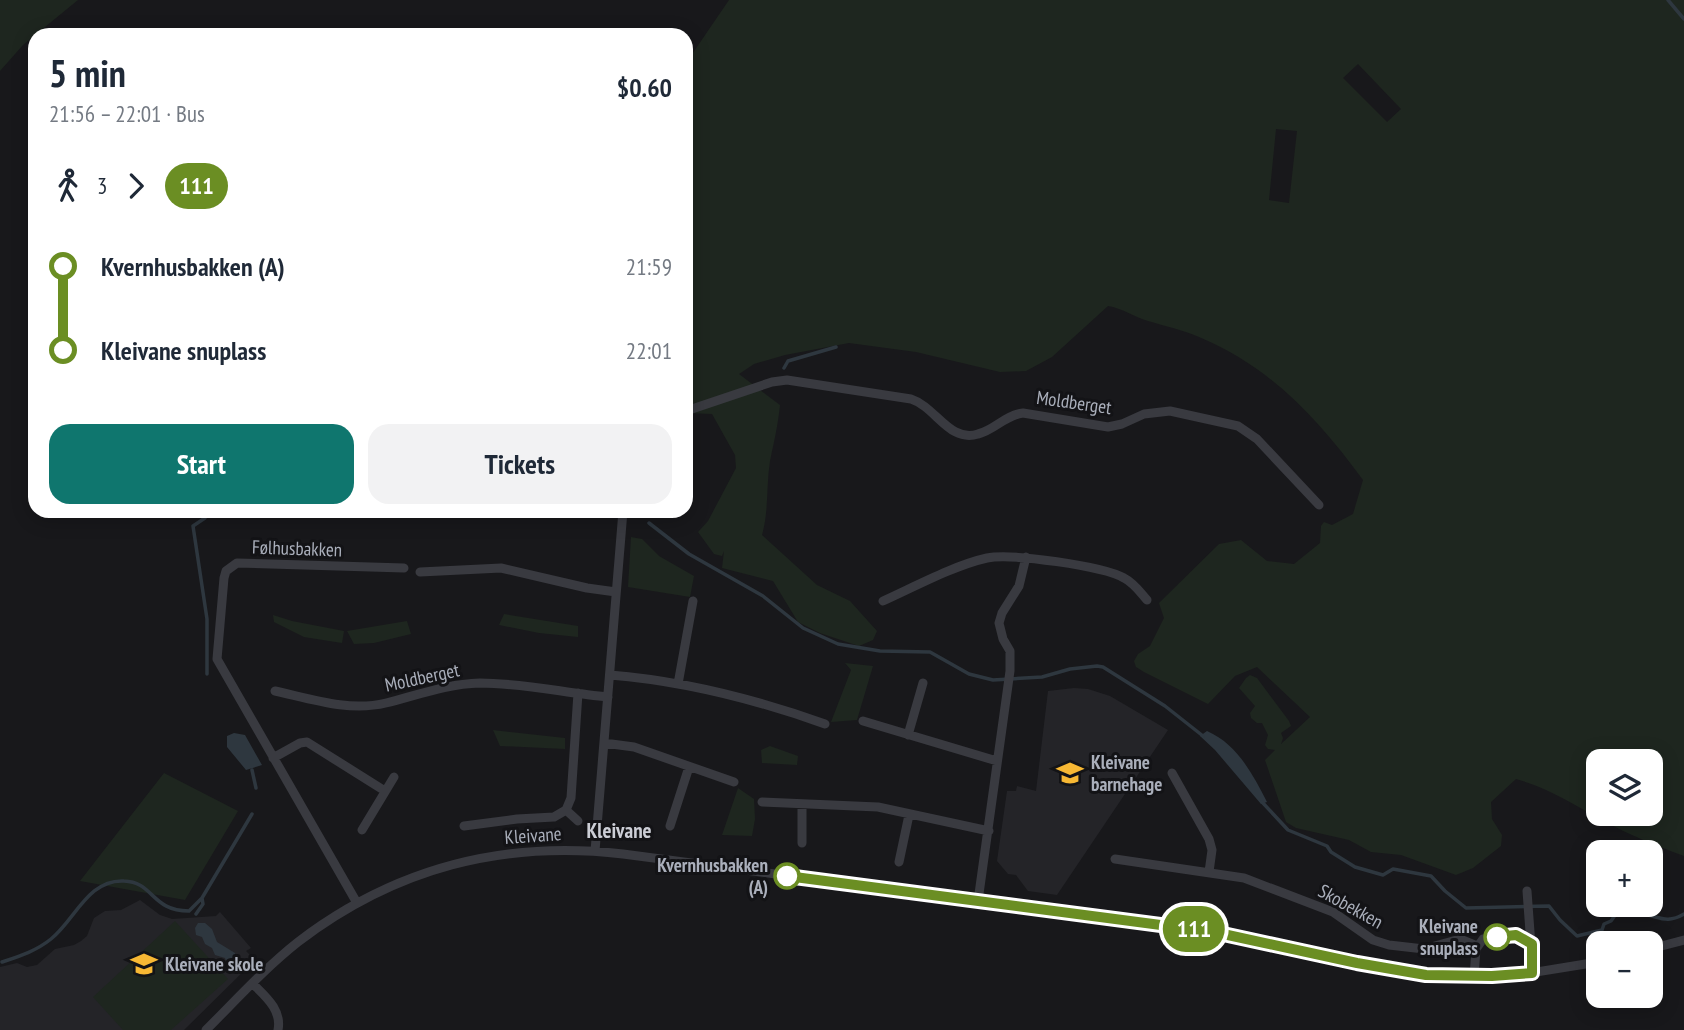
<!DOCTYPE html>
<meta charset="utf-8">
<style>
:root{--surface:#fff;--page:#f2f2f3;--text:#1f2937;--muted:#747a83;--accent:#0f766e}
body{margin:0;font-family:"PT Sans Narrow",sans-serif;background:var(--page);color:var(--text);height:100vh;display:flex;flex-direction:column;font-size:26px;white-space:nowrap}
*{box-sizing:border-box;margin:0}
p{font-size:23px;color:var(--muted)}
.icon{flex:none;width:38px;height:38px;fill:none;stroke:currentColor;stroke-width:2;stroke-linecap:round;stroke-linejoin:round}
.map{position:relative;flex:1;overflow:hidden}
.drawer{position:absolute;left:28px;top:28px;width:665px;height:490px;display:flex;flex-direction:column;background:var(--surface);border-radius:21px;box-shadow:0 4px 18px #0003}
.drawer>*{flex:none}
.badge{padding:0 14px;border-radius:23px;font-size:24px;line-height:46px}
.tools{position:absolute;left:1586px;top:749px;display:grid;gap:14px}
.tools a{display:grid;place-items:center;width:77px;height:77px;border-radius:14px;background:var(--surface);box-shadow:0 4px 18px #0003;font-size:35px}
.map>.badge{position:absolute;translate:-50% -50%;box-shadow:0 0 0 4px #fff}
.legs{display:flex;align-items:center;gap:10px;height:77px;padding:0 21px;font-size:23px}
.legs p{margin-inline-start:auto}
.headline{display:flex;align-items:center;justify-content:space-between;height:119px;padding:0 21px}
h1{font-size:38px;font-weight:800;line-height:52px}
.button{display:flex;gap:14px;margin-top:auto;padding:14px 21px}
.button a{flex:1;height:80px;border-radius:21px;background:var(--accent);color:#fff;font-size:28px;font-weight:800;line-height:80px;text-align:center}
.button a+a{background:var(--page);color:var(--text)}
ul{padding:0 21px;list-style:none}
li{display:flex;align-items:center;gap:24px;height:84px;font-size:26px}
li i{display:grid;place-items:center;width:10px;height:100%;margin:0 9px;background:currentColor}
li i::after{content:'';width:18px;height:18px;margin:-9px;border:5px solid;border-radius:50%;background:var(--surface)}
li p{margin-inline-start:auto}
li:first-child i{background:linear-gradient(#0000 50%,currentColor 0)}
li:last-child i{background:linear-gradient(currentColor 50%,#0000 0)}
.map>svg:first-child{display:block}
</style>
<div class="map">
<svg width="1684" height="1030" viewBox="0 0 1684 1030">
<rect width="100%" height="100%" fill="#18181b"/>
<path fill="#242428" d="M1074,688L1088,689L1110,696L1168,730L1057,895L1028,891L1016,875L1008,874L997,861L1007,791H1016L1017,786L1036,791L1048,691Z
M140,900L160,915L172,919L216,916L220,912L251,948L246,951L255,960L184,1030H0V967L17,963L27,967L37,965L55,949L74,945L81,941L87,936L94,918L105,911L121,910Z"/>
<path fill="#1e261f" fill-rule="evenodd" d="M0,0H78L23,45L0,71Z
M729,0H1684V856C1657,846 1629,835 1604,821C1574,805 1549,788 1516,779L1491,802L1492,819L1502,835L1501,846L1473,868L1456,875L1401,855L1371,852L1349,840L1296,828L1286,822L1265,760L1275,750L1268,749L1265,745L1268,735L1262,723H1257L1251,718L1250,713L1255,706L1239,688L1246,678L1250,675L1257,678L1289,721L1291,726L1281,733L1283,738L1281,744L1310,717L1257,667L1235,676L1208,704L1144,672L1136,667L1134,661L1138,654L1150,646L1164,618L1159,603L1219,544L1241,540L1267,561L1294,564L1320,543L1321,526L1324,522L1332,525L1353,514L1363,480C1318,419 1271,367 1199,337C1183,330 1165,326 1148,321C1134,317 1122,308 1108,306L1052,357L1026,371L1000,372L916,352L849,343L785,355L754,364L739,374L780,405C778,425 774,442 770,461C766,486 769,511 762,535L817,585L850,601L877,631L873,640L859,646L820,633L798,622L773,581L722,568L724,551L722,556L714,554L698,532L708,521L736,468L735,455L712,414L686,413V63ZM1358,64L1401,109L1387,122L1343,78ZM1276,129L1297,131L1289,203L1269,200ZM1598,761H1650V814H1598Z
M631,537L642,539L659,556L694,576L690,597L628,587Z
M504,614L578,626V637L539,633L499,625Z
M273,615L292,621L344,631L342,643L304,637L274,622Z
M407,621L411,634L374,643L354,644L347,631Z
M845,663L873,666L857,720L831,722L851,670Z
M493,730L565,738V749L500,746Z
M770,746L798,756L797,765L762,763L761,750Z
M164,773L238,811L185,900L80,881Z
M738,788L754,799L755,819L752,836L722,835Z
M175,921L228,979L171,1030H123L93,997Z"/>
<path fill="#2e373f" d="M1207,731C1237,744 1252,773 1267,802L1261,804L1215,750L1200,736Z
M234,733L245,735L262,765L246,770L227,747V736Z
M198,923H205L212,929L217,942L235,953L237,963L230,966L227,964L225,958L215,955L212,948L205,944L202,937L196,935L195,928Z"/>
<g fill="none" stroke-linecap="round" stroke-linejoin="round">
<path stroke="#2e373f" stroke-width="3.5" d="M1668,0L1684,19
M784,368L788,361L836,347
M589,511L604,515
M205,518L193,526L207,619V674
M649,523L689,554L763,596L803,628L838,644L880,651L930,652L969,674L993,680L1042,677L1070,669L1097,666L1103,667L1165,706L1203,736
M252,770L256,788
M1262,802L1288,830L1327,846L1331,852L1355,867L1383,875L1393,869L1431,876L1445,891L1466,908L1549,906L1560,920L1577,936L1602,930L1604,924L1611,921L1616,914L1631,912V907L1641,905L1644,908L1643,914C1660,917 1667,924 1684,914
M196,914L203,904L202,898
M2,962C20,956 36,951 51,939C75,920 88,879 124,881C154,882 151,911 189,911L202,898L252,814"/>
<path stroke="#393a40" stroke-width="9" d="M686,411L772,382L787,380L911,399C936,407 949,443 978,434C995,430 1005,415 1023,413L1108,427L1122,424L1144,414L1170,411L1238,426L1257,439L1319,505
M420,572L501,568L587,588L616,592
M883,601C914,587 955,565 987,558C1011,553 1103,566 1124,578C1134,583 1140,592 1147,600
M610,675C684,681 755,699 825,724
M678,684L693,601
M275,691C311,699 349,712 386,703C418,695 446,684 480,683C523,683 565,693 608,697
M863,721L997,761
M908,735L923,683
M604,743L634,747L734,782
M273,758L300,743L307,742L385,791
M1172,773L1209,839L1212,850L1209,872
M762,802L878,807L989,831
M566,810L578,821
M464,826L517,819L554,817L566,810L571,798L578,693
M670,826L689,767
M362,830L394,777
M802,843V804
M595,851L623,511
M1115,859L1244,878L1333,912L1373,940L1389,945L1424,949L1460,939L1477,946
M899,862L909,815
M1527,891L1533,973
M978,901L1010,671V651L1003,639L999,623L1002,613L1019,586L1026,557
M357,903L217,659L224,578L226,571L237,563L404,568
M1650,949L1684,940
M1474,977L1476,949L1483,939L1516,935L1532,944
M253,984C266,997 282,1010 278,1030
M206,1030C236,1000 265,968 298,942C395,868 502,840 623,854L1180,927L1243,937L1357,963L1426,975L1512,976L1598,962"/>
</g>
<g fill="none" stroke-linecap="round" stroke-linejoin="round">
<g stroke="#fff" stroke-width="16">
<path id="line-1" d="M787,876L1214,932L1357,963L1426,975L1492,976L1532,973V944L1516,935L1497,937"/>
</g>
<use href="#line-1" stroke="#6b8e23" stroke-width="10"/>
</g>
<defs>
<g id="school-bare" transform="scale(2.1)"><path d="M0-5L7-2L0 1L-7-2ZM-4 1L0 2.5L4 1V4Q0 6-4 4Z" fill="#f7b834" stroke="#131316" stroke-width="2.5" paint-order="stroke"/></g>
</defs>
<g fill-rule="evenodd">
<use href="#school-bare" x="1070" y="773"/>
<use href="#school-bare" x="144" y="964"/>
</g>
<g fill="#fff" stroke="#6b8e23" stroke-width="3.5">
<circle cx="787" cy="876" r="12"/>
<circle cx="1497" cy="937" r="12"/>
</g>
<g text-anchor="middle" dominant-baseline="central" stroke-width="6" stroke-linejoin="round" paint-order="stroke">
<g font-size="19" fill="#aaafbb" stroke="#131316">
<text transform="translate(1074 402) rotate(8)">Moldberget</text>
<text transform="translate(297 548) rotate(2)">Følhusbakken</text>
<text transform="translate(422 677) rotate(-12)">Moldberget</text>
<text transform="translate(533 835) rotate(-4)">Kleivane</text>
<text transform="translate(1351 906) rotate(29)">Skobekken</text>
</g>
<g font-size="19" font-weight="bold" fill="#aaafbb" stroke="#131316" text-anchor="start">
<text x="1091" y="762">Kleivane<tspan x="1091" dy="22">barnehage</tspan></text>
<text x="165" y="964">Kleivane skole</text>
</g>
<g font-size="19" font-weight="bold" fill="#aaafbb" stroke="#131316" text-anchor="end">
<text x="768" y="865">Kvernhusbakken<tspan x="768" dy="22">(A)</tspan></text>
<text x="1478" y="926">Kleivane<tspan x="1478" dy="22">snuplass</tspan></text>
</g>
<g font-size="21" font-weight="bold" fill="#ccced6" stroke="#131316">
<text x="619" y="830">Kleivane</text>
</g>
</g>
</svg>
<div class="tools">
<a><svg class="icon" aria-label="layers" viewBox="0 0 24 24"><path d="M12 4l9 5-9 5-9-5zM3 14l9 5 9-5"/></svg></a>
<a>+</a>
<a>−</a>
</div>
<b class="badge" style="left:1194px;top:929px;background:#6b8e23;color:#fff">111</b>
<section class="drawer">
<div class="headline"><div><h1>5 min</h1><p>21:56 – 22:01 · Bus</p></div><b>$0.60</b></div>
<div class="legs"><svg class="icon" aria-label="walk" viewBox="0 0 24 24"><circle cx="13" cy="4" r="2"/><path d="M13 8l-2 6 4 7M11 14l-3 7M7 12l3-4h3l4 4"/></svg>3<svg class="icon" aria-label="forward" viewBox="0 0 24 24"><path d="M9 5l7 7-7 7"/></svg><b class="badge" style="background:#6b8e23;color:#fff">111</b></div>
<ul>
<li><i style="color:#6b8e23"></i><b>Kvernhusbakken (A)</b><p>21:59</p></li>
<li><i style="color:#6b8e23"></i><b>Kleivane snuplass</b><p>22:01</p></li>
</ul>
<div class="button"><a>Start</a><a>Tickets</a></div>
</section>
</div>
